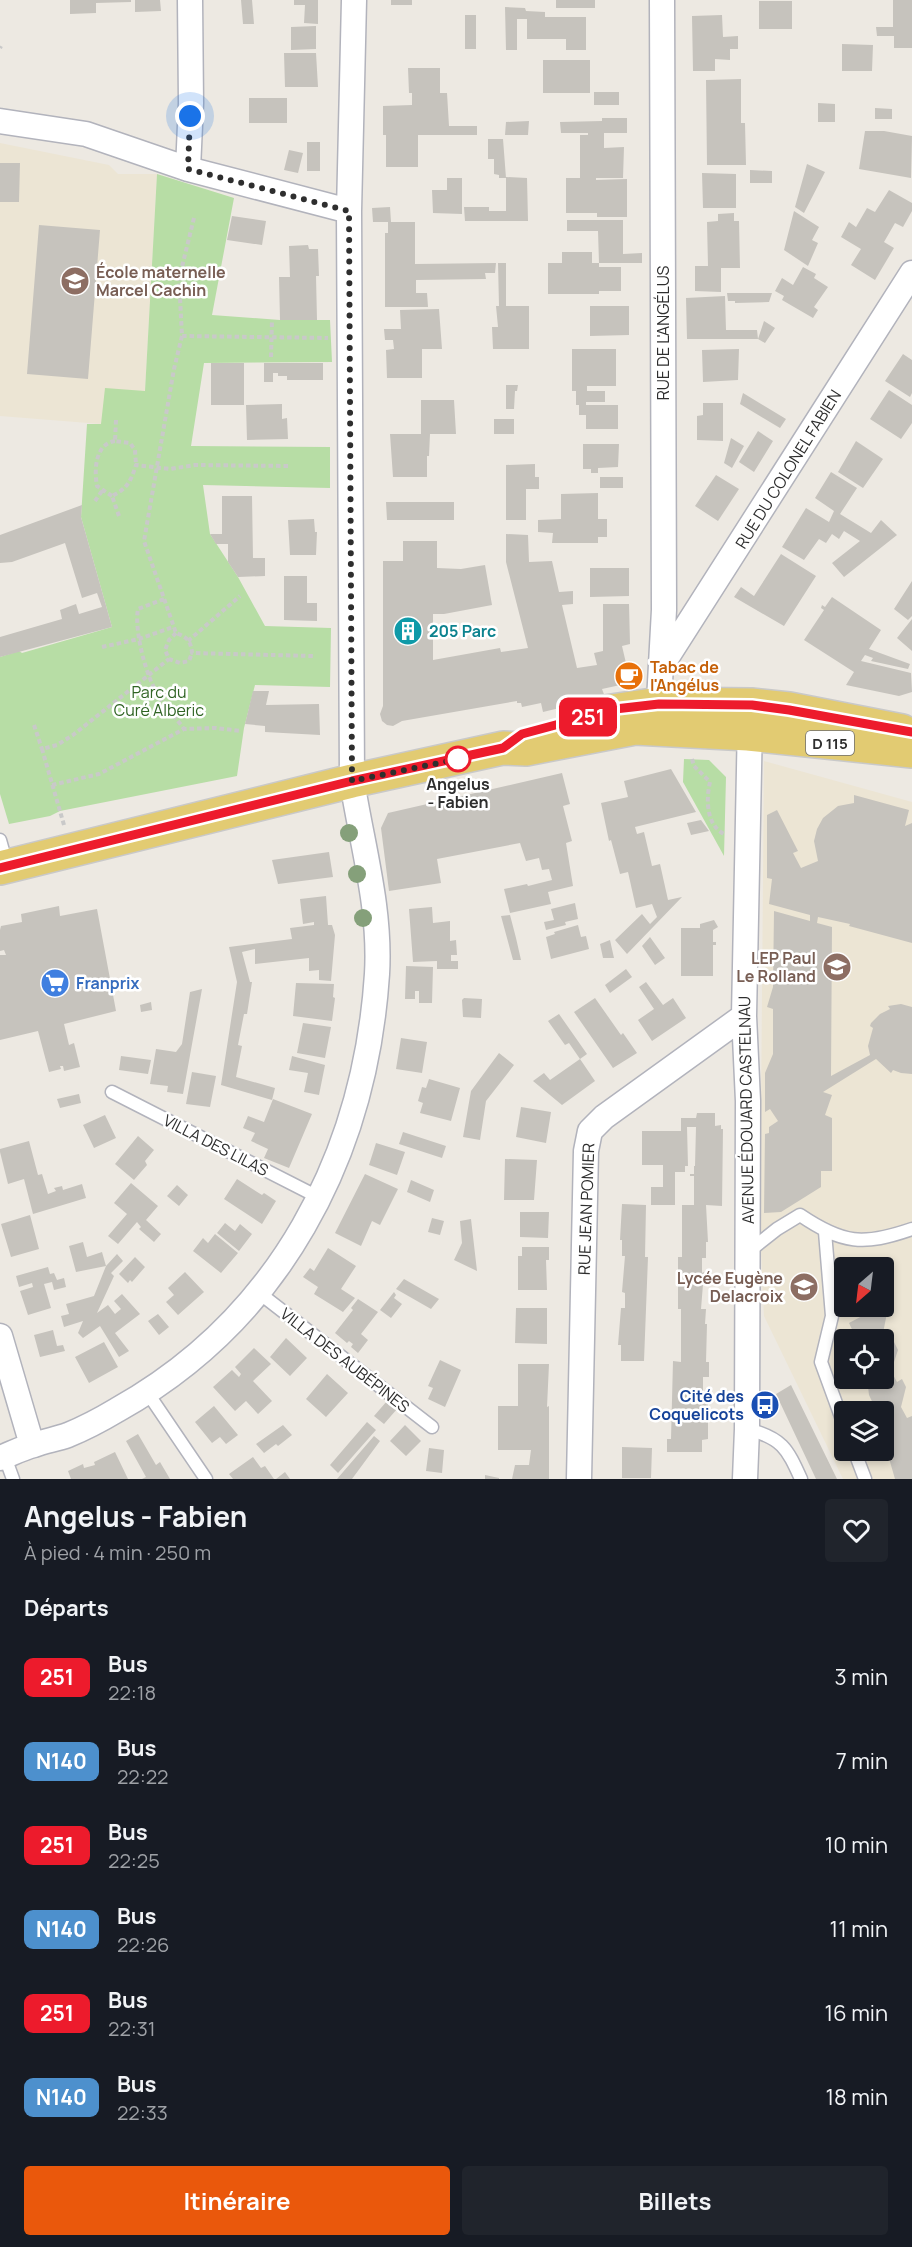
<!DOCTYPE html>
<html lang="fr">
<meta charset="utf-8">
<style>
:root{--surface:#171b24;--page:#20242c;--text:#f1f3f6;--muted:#9ea1a6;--accent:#ea580c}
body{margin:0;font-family:Manrope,sans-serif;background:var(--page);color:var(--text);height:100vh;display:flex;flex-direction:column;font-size:22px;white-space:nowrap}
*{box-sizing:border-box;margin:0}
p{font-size:20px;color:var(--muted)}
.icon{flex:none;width:33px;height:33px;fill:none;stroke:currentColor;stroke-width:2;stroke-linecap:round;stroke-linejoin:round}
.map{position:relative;height:1479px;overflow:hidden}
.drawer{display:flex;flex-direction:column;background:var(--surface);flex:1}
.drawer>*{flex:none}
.badge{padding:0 12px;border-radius:9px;font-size:21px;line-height:39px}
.needle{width:39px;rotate:208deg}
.fabs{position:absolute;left:834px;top:1257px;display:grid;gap:12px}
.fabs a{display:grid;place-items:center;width:60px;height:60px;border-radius:6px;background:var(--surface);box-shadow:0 3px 9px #0003;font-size:30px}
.you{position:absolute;width:30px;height:30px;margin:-15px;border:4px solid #fff;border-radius:50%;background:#1a73e8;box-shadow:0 0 0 9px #1a73e833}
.map>.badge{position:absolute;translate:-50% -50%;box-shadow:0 0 0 3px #fff}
h2{padding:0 24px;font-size:22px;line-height:54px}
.round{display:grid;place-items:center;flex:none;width:63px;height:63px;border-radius:6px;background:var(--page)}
.headline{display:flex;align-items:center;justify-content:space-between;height:102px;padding:0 24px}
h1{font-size:28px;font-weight:700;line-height:45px}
.action{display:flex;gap:12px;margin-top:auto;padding:12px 24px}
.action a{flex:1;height:69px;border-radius:6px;background:var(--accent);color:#fff;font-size:24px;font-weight:700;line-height:69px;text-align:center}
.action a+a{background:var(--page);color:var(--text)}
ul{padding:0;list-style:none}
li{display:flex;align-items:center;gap:18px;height:84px;padding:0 24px}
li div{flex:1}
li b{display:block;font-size:22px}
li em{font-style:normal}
li .badge{min-width:66px;font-weight:700;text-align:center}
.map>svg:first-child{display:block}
</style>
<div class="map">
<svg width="912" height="1479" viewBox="0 0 912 1479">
<rect width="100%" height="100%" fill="#ede9e2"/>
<path fill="#ece5d4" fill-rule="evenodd" d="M0,143L109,165L118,174H157L145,391L101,424L0,416Z
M764,761L912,802V1479H843L764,1316L760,1229ZM844,1268H884V1306H844ZM844,1340H884V1378H844ZM844,1412H884V1450H844Z"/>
<path fill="#b7dda5" d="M157,174L234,198L212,315L280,320H330L332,362L204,363L191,446L330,447V488L203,485L210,534L238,577L265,626L331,628L330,687L255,685L244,728L237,776L60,811L50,816L9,824L0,794V657L19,651L22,653L112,627L81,517L87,424H101L105,388L145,391Z
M684,759L709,760L726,777L724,856L683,782Z"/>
<path fill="#c6c3bd" d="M70,0H131V2L96,3V13L70,14Z
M135,0H160L161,11L135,12Z
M241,0H252L254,24H243Z
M294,0H318V24L304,23L305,5H294Z
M391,0H412V5H391Z
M556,0H595V8H556Z
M893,0H912V48H894V36H877L876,27H893Z
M759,1H792V29H759Z
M505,7L525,8L526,11L545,12V17H586V50H566V39H527V19H517V50H506Z
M465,15H476V49H465Z
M722,15L723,37L738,36V49H730V60L715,59V71H693L692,16Z
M316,26V49L291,50V27Z
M842,44L873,45L872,71H842Z
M284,53H316L318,87H285Z
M543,60H590V93H543Z
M408,68H440V93H447L449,126H477V135H418V167H386V135H383V106L412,105V93H409Z
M741,79V123H745L746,165H707L706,80Z
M594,92H619V105H594Z
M249,98H287V123H249Z
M818,103L835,104V122H818Z
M875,108L892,109V119H875Z
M602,118H627V133H604V148L624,147L623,178H596V180L627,179V217H597V213H566V178H580V135H588V133H561L560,122L602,121Z
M529,121L528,135H505L506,122Z
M865,131H884L912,136L911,178L859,169Z
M488,139H503L506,178H499V175L494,174V159H488Z
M307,142H320V171H307Z
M289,150L303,153L298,173L284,170Z
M0,163H20L19,202H0Z
M807,164L825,172L804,213L795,207Z
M750,170L772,171V183H750Z
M702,173L736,174V208H703Z
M506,177L527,178L528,221H465L464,207H489V211H506Z
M447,178H462V214L433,213L432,190H447Z
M889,190L912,203V211L903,227L895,223L884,242L894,248L875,280L851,265L861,249L841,237L849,222L856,227L867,208L875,212Z
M390,207L391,222H415V264L496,263L495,273H485L486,279L416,280V293H427L428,307H385V233H388V222H373L372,208Z
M794,211L819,227L812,240L818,243L808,266L784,250Z
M734,213V221H739L740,268H721V292L695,291V266H708L707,222L718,221V214Z
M232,216L266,221L262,245L227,240Z
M567,220H623V254L642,253V263H599V267H621V291H599V294H548V263H562V252H592V263H599L598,231H567Z
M39,225L100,230L88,379L27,374Z
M308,245L309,249H318L319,276H316L317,320H280L279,277H290L289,246Z
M498,263H506V306H529V349H493L492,327H498L496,306H499Z
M803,267L816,274L814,278L828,287L814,307L818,310L813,318L782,300L784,296L775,291L782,278L793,285Z
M727,293H772L769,302L735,303V301H728Z
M725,296L726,330H757L758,339L764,321L775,328L765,343L758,339H687L686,298Z
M590,306H629V335L590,336Z
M439,309L442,349H422V378H387L386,350L394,349L393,340H385L384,329H401L400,310Z
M572,349H616V386H587V391H605V402H586V405H618V429H586V415H579V405H576V391H572Z
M739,349L738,380L703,382L702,350Z
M903,354L912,360V393L910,397L885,381Z
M211,363H244V405H211Z
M264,363H323V380H287V376H278V373H273V382H264Z
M506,385H518L517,391H515L514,409H506Z
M889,390L912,405V423L901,439L870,419Z
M743,393L786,419L780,428L740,404Z
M421,400H454L456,434H430L429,456H427V477H393L390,434H421Z
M703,403H723V441L697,440V416L703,415Z
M282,404V419L287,418L288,439L247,440L246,405Z
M494,419H514V434H494Z
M758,431L773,441L754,472L739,462Z
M731,438L744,446L732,468L724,463Z
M856,441L883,459L863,488L838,472Z
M583,444H619L618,467L598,468V473H591V469H583Z
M535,464V477H539V489H526V520H506V465Z
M831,472L857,488L840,514L871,533L881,520L897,535L844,577L832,563L860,541L844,531L839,539L832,534L826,543L819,539L804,560L782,547L806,508L829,522L834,511L815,498Z
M716,475L739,489L718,521L695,506Z
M600,477H623V488H600Z
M598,493V519H607V537H598V543H552L553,533L538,532V520L561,519V494Z
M222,496H252L253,558H265V576L238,577L228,562V544H216L210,534H222Z
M386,502H454V520H387Z
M82,505L81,517L112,627L0,657V637L62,619L60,610L76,604L79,614L102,607L97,593L82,598L65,543L12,562L0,563V535Z
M314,519L315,532H317L316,555H290L288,520Z
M506,534L528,535L529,562L552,561L559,592L573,591V604L562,605L577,668L597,665L594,653L603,651V604H629L630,644L622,646L629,676L625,684L602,689L605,697L543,712L541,703L522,707L521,703H517V701L402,721L393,726L387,725L382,721L380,714L383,706V561H403V541H437V568L461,569L485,565L492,605L444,614H433V660L500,648L501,652L528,648L506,562Z
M781,554L816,576L784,626L734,597L741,587L754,596Z
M590,568H629V596L590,597Z
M284,576H307V603H317V621L284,620Z
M912,581V616L908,620L894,609Z
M832,597L881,630L869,649L910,664L908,669L871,661L873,658L865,655L861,661L911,673L912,692L899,696L846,685L854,672L804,640L824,610L821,608L822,605L825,607Z
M912,619V651L897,638Z
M253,691H269L266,705L319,704L320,735L265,732V726L245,724Z
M671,769L696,812L635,827L637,834L644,832L652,866L660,864L668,900L682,897L627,954L615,940L642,914L650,924L657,917L652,904L636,908L628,872L620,874L611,840L609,841L601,803L628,797L624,781Z
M562,773L570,804L563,806L572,841L566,843L573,886L548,892L551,904L510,913L504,889L527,884L528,886L552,880L549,869L542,870L539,858L526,861L520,843L437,859L441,883L389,891L381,828L388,813Z
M854,795L909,810L905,826L912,823V943L849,926L850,924L818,917L817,923L832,927L831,1076L870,1055L868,1046L873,1028L870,1026L871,1023L880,1014L890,1009L888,1006L901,1004L912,1007V1074L901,1073L893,1070L891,1073L876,1059L823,1092L832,1095L825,1115L832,1118V1171H821V1187L781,1212L764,1213L765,1134L769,1133V1127L778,1121L770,1109L765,1112V1073L773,1054V1009L767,1007L773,987L774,911L810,921V915L769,904L772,879L767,878V815L777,810L798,851L793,853L801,868L818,861L814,841L817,829L823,818L838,806L854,803Z
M701,820L709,831L691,835L687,823Z
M329,852L333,877L278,884L272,860Z
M326,896L328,925H332L335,935L331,981L319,980V970L309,971V958L255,964V949L242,952L250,982H252L247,1014H244L238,1045L242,1046L236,1077L275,1088L272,1100L221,1085L237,982L229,947L292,939L290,928L314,925V922L303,924L300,899Z
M575,903L578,919L565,922L566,925L546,930L544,922L554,920L551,909Z
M59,906L60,916L97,909L116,1011L64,1024L69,1045L74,1043L80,1067L64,1071L63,1066H60L61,1069L49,1072L38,1031L0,1040V955H6L4,950L0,951V930L1,926L22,922L21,914Z
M432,907L433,923L450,921V941L456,940L457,955H451V961H458V969H437V961L413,962L409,909Z
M510,915L516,938L521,960H513L501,916Z
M714,920L718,927L713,930V942H716V945H713V976H681V928H700V924Z
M578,925L581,937L586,936L589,949L551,959L546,937L555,934L554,932Z
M650,937L665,958L655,965L642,946Z
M610,940L614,958H603L600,944Z
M406,966L433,967L432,1003H419V991H415V999H405Z
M626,969L632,977L610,993L605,985Z
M646,982L663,1005L673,998L686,1018L652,1041L638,1020L654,1009L639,987Z
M296,983L334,984L333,997L335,998L332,1021L293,1016Z
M202,989L183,1094L167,1092L168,1086L150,1084L156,1049L176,1052L182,1044L190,992Z
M464,998L482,999L481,1018L463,1017L462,1000Z
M595,998L621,1035L623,1033L637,1053L613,1068L574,1012Z
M151,1002L152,1010L141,1012L140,1005Z
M559,1014L587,1054L580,1059L595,1081L562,1105L533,1081L544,1073L550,1080L580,1059L569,1043L565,1045L548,1021Z
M303,1023L331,1027L325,1058L297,1053Z
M401,1038L427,1042L422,1073L396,1069Z
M499,1053L514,1065L486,1101L480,1140L463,1137L471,1091Z
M121,1056L151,1060L148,1074L119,1070Z
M292,1056L325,1065L319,1095L304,1092L308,1073L289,1070Z
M192,1072L216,1076L210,1107L186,1104Z
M429,1079L460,1088L451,1121L420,1113L423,1103L418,1101L422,1087L426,1088Z
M79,1094L81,1103L60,1108L57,1099Z
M273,1099L312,1114L289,1168L264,1158L268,1149L251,1141L255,1133L243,1128L248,1116L264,1122Z
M521,1107L551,1112L546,1143L516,1137Z
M697,1113H715V1126L721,1125V1129H723L722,1206L706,1205L708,1242H706V1258H702V1273L704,1272L701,1309H706L705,1324H707L706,1362H709V1377H703V1401H708V1439L702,1440V1452H667V1439H671L673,1361L681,1362V1309H678V1257H682V1205H694V1176H690V1174H694V1166H695L696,1127H687L688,1166H685V1172H675V1205H651V1187H663V1165H642V1131H681V1118H696Z
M105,1115L116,1138L94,1148L83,1125Z
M403,1132L446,1146L442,1158L399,1144Z
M138,1136L154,1150L145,1161L147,1165L134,1180L115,1164Z
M29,1141L38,1175L42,1174L48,1194L56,1191L54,1188L62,1186L63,1190L82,1184L86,1198L33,1214L24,1179L8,1184L0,1152V1149Z
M376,1143L405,1152L397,1175L369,1165Z
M505,1159L537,1160L534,1200H504Z
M365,1174L398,1189L380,1225L372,1221L361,1246L335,1233Z
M237,1179L262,1195L264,1193L276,1201L262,1224L224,1199Z
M411,1180L434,1190L430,1202L407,1192Z
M131,1183L158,1206L146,1220L161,1234L154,1242L139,1229L141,1227L137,1222L118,1244L108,1236L127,1214L114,1203Z
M177,1185L188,1195L179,1206L167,1196Z
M622,1204L646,1205L645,1257H648L644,1361H621V1345H618L621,1308H625V1293L622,1292L625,1256H622V1240H620Z
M520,1212H549L548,1238L520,1237Z
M30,1215L39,1249L11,1257L1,1224Z
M432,1218L444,1221L440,1235L428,1232Z
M471,1219L477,1271L454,1260L462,1243L460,1221Z
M225,1223L235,1231L240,1224L252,1234L239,1251L217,1233Z
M215,1234L238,1253L221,1273L193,1251L203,1238L208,1243Z
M83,1242L87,1257L102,1252L106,1266L117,1254L123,1261L111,1273L114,1276L97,1313L108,1305L115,1314L121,1309L114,1301L122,1294L140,1314L115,1333L129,1351L119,1357L100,1326L83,1338L78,1333L83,1321L64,1327L61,1316L69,1314L66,1304L94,1296L106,1266L76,1272L69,1246Z
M522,1247H549V1260H546L547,1290H518V1256H522Z
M328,1248L356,1266L341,1289L355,1298L343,1312L314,1294L318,1287L303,1277L310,1268L314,1271Z
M135,1257L145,1267L132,1282L130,1280L128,1283L119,1274Z
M48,1267L50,1274L54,1273L57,1280L64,1278L66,1287L54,1290L52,1282L44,1284L51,1308L28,1315L20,1291L33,1287L32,1283L19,1287L16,1276Z
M185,1272L204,1292L178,1315L166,1302L174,1295L168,1288Z
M404,1279L439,1299L431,1309L396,1289Z
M394,1292L396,1295L394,1298L402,1304L391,1318L380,1310Z
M358,1299L378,1312L361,1334L368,1340L358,1353L351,1347L353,1344L349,1341L347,1343L335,1333L353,1310L351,1308Z
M881,1306H883L887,1313L883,1333L889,1345L894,1342L898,1350L891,1371L897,1382L902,1379L906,1387L901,1407L907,1418L912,1416V1479H895L884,1441V1412H877L869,1395L867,1378H884V1340H857L849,1323Z
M516,1308H547V1344L515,1343Z
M158,1314L169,1327L159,1335L148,1321Z
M53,1330L57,1346L63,1345L65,1351L40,1357L34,1335Z
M286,1338L307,1358L290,1376L270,1357Z
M104,1342L118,1367L89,1383L75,1357Z
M254,1348L271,1364L253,1381L272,1401L258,1414L246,1401L235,1411L213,1387L232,1370L239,1377L241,1374L235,1367Z
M440,1360L461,1370L445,1407L428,1399L433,1388L428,1386Z
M518,1364H549L547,1407L549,1406V1479H512L515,1465H529L531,1450H498V1406H518Z
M327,1374L348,1393L326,1417L306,1399Z
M791,1385L837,1479H816L776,1394Z
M387,1401L397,1409L384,1424L374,1416Z
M214,1406L238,1435L226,1444L220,1437L212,1443L195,1422Z
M367,1422L376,1430L338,1473L330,1465Z
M283,1425L292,1435L278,1446L276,1444L264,1453L256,1444Z
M405,1425L421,1441L406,1456L390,1441Z
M138,1434L156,1465L160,1462L170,1479H142L146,1477L126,1441Z
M374,1436L380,1441L352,1479H337Z
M622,1447L652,1448L651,1478H622Z
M429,1448L444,1450L442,1473L426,1471Z
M115,1452L128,1479H71L68,1471L83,1464L84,1468L95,1465L94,1462Z
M253,1457L261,1468L265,1466L274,1479H233L229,1474Z
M285,1472L290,1479H276Z
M485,1475L499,1478V1479H485Z"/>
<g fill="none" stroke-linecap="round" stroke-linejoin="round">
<g stroke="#b2b3bc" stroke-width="15">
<path id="lane" d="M0,840L7,865
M112,1092L320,1198
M825,1232L832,1316L821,1362L844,1425
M748,1252L777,1229L800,1215C843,1244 863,1246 912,1229
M258,1292L432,1427
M147,1392L206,1479
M747,1429C782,1438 787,1448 801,1479
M854,1450L865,1479
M5,1457L13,1479"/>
</g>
<g stroke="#b2b3bc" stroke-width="27">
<path id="street" d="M0,121L86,134L188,169L349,211
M188,169L191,103L190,0
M662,665L912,273
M658,719L664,610L662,0
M0,1336L32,1445
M0,1458C11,1454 22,1448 34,1445C45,1441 57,1439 68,1435C85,1428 102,1419 117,1410C280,1319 365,1156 377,974C381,908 362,845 352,781L349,211L354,0
M579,1479L586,1151L590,1131L604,1117L744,1016
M745,1479L747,1429L748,1101L744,1016L750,720"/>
</g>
<g stroke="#c9c9c9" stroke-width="36">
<path id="primary" d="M605,712L659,704L751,705L789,709L902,731
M0,868L352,781L503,748L526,749L635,728L748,734L912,751"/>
</g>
<path stroke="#c9c9c9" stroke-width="4" stroke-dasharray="4.5 3" stroke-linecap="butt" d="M0,48L1,46
M194,218L179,279L182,336L328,338
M182,336L174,369L144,541L176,633C187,637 191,641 192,653L313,656
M271,357L272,320
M116,420L115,441L130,443L135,450L136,465
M112,496L97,486C94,470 95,444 115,441
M95,501L102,491
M119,516L112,496C127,489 131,481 136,465L170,469L195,465L288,466
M164,599L138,609C134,631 146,676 158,695C166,707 176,718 184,729
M176,633L169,640L165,650L169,659L180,663L189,661L192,653
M188,641L240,596
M102,647L139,639L173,627
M34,725L42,749
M692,759L694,766L710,782C706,799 706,825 724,834
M52,785L99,774L184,729L216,728L241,731
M64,825L42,749L57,745L73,735L169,659"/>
<use href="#lane" stroke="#fff" stroke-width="12"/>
<use href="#street" stroke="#fff" stroke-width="24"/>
<use href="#primary" stroke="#e2cb72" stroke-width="33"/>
</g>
<g fill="#85a07a">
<circle cx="349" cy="833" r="9"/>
<circle cx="357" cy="874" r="9"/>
<circle cx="363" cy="918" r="9"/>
</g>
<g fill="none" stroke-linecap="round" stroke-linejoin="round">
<g stroke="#fff" stroke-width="14">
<path id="line" d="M0,868L352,781L503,748L522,734L615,709L659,704L752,705L789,710L912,732"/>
</g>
<use href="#line" stroke="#ed1b2c" stroke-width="9"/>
<path stroke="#2e2e2e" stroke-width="6" stroke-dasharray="0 10.8" d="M190,116L188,169L349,211L352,781L458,759"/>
</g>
<defs>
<g id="school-disc" transform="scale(1.5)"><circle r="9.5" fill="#8d6e63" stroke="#fff"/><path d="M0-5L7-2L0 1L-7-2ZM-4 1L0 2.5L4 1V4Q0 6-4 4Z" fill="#fff"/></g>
<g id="building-disc" transform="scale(1.5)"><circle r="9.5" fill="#0f9aa8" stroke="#fff"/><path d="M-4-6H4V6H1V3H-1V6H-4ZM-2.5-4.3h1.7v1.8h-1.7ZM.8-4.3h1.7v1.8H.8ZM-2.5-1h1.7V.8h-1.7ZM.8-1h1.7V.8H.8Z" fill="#fff"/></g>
<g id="cafe-disc" transform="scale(1.5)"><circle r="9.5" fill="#e8710a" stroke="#fff"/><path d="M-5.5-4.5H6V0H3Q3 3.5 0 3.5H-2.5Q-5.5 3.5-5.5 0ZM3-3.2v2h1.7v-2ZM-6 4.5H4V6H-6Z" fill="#fff"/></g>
<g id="supermarket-disc" transform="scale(1.5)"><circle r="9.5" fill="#3f7fe0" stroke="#fff"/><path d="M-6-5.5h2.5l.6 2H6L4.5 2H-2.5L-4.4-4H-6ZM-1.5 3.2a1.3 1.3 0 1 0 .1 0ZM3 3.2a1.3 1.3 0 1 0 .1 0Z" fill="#fff"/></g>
<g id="bus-disc" transform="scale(1.5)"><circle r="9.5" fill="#1a4fb4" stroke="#fff"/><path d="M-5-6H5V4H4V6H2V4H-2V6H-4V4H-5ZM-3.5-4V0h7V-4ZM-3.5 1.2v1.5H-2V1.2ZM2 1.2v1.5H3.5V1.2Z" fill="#fff"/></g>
</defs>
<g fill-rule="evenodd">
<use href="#school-disc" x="75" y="281"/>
<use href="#building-disc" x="408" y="631"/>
<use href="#cafe-disc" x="629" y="676"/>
<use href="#school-disc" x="837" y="967"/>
<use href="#supermarket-disc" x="55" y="983"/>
<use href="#school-disc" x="804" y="1287"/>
<use href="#bus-disc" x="765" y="1405"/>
</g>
<circle fill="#fff" stroke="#ed1b2c" stroke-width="3" cx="458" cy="759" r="12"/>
<g text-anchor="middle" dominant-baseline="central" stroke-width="5" stroke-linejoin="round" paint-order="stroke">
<rect fill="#fff" stroke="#6d6d6d" stroke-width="1.5" x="806" y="731" width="48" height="24" rx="4.5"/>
<g font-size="15" font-weight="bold" fill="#2e2e2e">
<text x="830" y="743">D 115</text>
</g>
<g font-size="16" font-weight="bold" fill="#785e54" stroke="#fff" text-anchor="end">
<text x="96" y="272" text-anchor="start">École maternelle<tspan x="96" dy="18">Marcel Cachin</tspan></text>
<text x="816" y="958">LEP Paul<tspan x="816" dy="18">Le Rolland</tspan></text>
<text x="783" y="1278">Lycée Eugène<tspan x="783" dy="18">Delacroix</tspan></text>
</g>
<g font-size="16" fill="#2e2e2e" stroke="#fff">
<text transform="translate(663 333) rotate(-90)">RUE DE L'ANGÉLUS</text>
<text transform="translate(788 469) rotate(-58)">RUE DU COLONEL FABIEN</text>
<text transform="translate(746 1110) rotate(-91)">AVENUE ÉDOUARD CASTELNAU</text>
<text transform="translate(216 1145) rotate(27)">VILLA DES LILAS</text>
<text transform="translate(586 1209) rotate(-88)">RUE JEAN POMIER</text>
<text transform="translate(345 1360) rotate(38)">VILLA DES AUBÉPINES</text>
</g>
<g font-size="16" font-weight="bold" fill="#0d838f" stroke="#fff" text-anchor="start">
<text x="429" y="631">205 Parc</text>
</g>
<g font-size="16" font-weight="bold" fill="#c56008" stroke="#fff" text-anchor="start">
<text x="650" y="667">Tabac de<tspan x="650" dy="18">l'Angélus</tspan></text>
</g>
<g font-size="16" fill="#306424" stroke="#fff">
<text x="159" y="692">Parc du<tspan x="159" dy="18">Curé Alberic</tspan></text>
</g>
<g font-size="16" font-weight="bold" fill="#2e2e2e" stroke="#fff">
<text x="458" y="784">Angelus<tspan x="458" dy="18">- Fabien</tspan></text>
</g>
<g font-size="16" font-weight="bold" fill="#366cbe" stroke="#fff" text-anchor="start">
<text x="76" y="983">Franprix</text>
</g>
<g font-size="16" font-weight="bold" fill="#164399" stroke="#fff" text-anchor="end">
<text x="744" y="1396">Cité des<tspan x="744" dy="18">Coquelicots</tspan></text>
</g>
</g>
</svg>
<div class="fabs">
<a><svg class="needle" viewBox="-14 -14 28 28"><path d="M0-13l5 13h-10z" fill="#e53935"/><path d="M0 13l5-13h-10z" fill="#9ea1a6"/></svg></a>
<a><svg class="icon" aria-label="locate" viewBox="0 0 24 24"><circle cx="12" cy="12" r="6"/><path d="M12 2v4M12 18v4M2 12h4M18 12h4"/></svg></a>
<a><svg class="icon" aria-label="layers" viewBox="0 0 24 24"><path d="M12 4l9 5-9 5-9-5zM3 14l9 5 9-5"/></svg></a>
</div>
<div class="you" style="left:190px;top:116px"></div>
<b class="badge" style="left:588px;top:717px;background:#ed1b2c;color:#fff">251</b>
</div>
<section class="drawer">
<div class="headline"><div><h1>Angelus - Fabien</h1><p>À pied · 4 min · 250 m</p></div><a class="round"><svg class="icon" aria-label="heart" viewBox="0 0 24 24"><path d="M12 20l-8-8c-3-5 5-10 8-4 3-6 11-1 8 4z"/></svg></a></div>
<h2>Départs</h2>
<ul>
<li><span class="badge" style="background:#ed1b2c;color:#fff">251</span><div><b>Bus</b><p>22:18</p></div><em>3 min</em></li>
<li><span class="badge" style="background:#4d90cd;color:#fff">N140</span><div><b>Bus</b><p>22:22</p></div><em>7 min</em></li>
<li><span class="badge" style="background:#ed1b2c;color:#fff">251</span><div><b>Bus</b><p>22:25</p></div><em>10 min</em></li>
<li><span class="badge" style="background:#4d90cd;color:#fff">N140</span><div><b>Bus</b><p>22:26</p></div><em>11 min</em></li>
<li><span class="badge" style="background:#ed1b2c;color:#fff">251</span><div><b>Bus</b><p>22:31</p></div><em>16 min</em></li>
<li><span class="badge" style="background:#4d90cd;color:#fff">N140</span><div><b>Bus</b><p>22:33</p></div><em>18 min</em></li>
</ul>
<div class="action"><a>Itinéraire</a><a>Billets</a></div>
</section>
